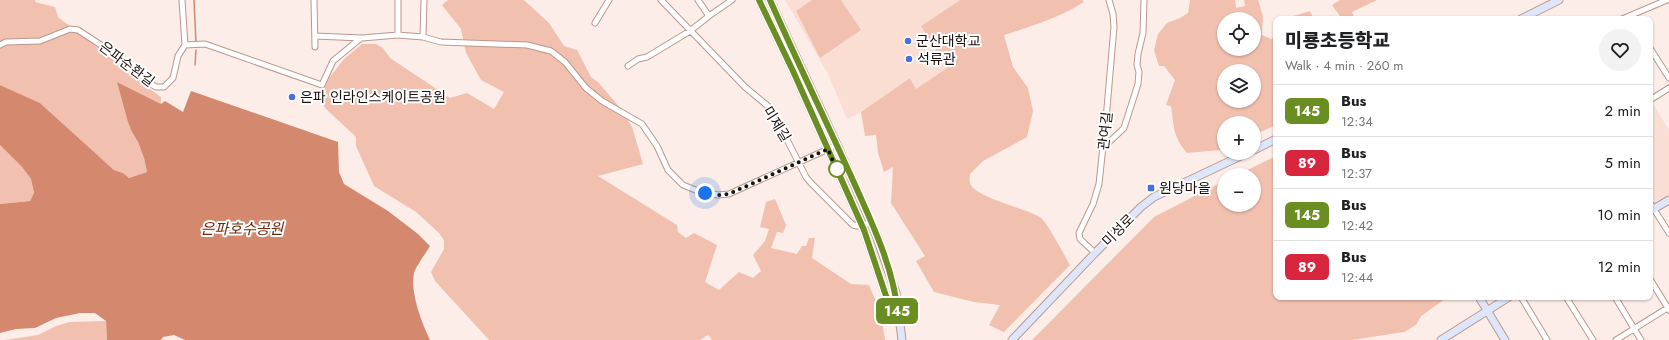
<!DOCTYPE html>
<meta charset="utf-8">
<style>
:root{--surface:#fff;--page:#f2f2f2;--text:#202124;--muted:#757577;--line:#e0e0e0}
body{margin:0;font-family:Jost,"Noto Sans KR",sans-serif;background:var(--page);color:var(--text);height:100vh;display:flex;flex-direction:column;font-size:15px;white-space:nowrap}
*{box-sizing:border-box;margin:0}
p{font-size:13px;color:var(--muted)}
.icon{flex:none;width:22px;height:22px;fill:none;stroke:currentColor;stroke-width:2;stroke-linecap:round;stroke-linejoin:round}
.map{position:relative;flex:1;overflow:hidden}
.side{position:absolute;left:1273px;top:16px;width:380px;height:284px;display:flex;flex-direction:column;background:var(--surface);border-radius:8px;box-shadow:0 1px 3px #0004}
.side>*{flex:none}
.badge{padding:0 8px;border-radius:6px;font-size:14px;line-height:26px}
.controls{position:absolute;left:1217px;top:12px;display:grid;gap:8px}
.controls a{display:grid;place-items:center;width:44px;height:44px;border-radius:50%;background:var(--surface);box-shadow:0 1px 3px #0004;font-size:20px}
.you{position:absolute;width:20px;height:20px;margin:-10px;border:3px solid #fff;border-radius:50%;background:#1a73e8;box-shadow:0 0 0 6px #1a73e833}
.map>.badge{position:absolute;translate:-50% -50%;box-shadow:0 0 0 2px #fff}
.round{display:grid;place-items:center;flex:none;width:42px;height:42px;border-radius:21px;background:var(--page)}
.overview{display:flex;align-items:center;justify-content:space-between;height:68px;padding:0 12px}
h1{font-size:19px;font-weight:800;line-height:30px}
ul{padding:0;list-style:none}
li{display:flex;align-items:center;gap:12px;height:52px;padding:0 12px;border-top:1px solid var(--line)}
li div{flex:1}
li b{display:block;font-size:15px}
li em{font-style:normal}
li .badge{min-width:44px;font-weight:700;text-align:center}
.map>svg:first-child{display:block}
</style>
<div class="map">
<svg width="1669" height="340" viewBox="0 0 1669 340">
<rect width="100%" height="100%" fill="#fdede8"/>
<path fill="#faded4" d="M785,0H960L921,26L947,68L916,89L910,78L861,112L847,119L828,74Z
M1653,104L1669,130V195L1655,202L1650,196V106Z"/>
<path fill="#f2c0af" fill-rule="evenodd" d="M0,0H35V2L55,7L58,17L115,61L133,77L161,97V104L117,82L132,132L138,142L144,158L147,172L129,178L123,173L114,170L40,103L0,85Z
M448,0H524L549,23L564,46L577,50L591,77L598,82L622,110L632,127L643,164L598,176L677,225L678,232L686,238L694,233L717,245L705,282L719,290L739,272L753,278L761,271L753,255L765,241L769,229L760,227L766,202L775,199L786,225L783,233L777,232L771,248L797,254L802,246H806L809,238H815L812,258L851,284L869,285L881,314L885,340H712L708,335L700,340H489L435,281L431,272L444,249V240L439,233L416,212L374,186L356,146V137L324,107L325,87L329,78L344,59L362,44H376L383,48L390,58L450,98L467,93L494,109L504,92L481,80L466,53L461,29L442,5Z
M812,0H841L861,30L820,58L796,11Z
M960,0H1082L1084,2C1059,18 1032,26 1004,35L1013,67L1028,88L1033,111L1027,137L983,161L970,174C970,176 969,181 970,183C975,198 1027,208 1041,218C1049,225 1064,255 1070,265L1004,332L989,325L1000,305L974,302L934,292L916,261L925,256L891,203L893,167L884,172L878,153L876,135L865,136L861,112L910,78L916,89L947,68L921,26Z
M1190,0H1235L1236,8L1245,6L1244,0H1258L1263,16L1262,35L1271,39L1276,36V125L1254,135V123H1224V148L1220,150L1187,153C1173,137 1174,127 1171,106L1166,105L1175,80L1164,66H1159L1154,50L1158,34L1167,23L1180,18L1188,13ZM1224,19H1254V49H1224ZM1224,71H1254V101H1224Z
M1340,0H1377L1352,12L1355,19H1332L1340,16L1332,5Z
M1310,11L1314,19H1290V17Z
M0,145L22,167L31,179L34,194L30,201L0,204Z
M1276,156V297H1448L1421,316L1416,325L1404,332L1352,340H1032L1154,217L1224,181V205H1254V175H1237Z
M106,321L107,340H5L38,335L56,326L70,322Z"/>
<path fill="#d4896e" d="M117,82L161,104L165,101L183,112L191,91L338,142L339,172L344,184L388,211L418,234L430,246C426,253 416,266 414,273C410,293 422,323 430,340H185L174,335L163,337L161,340H107L106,321L95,313H80L56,318L35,328L16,329L0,333V204L30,201L34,193L31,179L22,167L0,145V85L40,103L114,170L123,173L129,178L147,172L144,158L138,142L132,132L128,122Z"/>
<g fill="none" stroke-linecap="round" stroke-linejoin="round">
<path stroke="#d4896e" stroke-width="1.5" d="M194,0L196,43
M195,65L196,50"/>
<g stroke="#bb988c" stroke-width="7">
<path id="street" d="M182,0L185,45
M314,0L315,47
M398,0V35
M661,0L745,87L769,107L777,120L806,177L811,183L853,225L857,226L871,223
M698,0L709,16
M1622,19L1667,0
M595,23L609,0
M315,36L362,38L398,35L423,37L441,42L527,45L551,51L565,62L586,88L602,101L642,124L657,146L668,170L683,185L698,191L718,195L729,194L837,145
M423,37L424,0
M0,45L6,42L40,41L70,29L78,30L107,49L142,79L156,87H164L173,78L178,56L185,45
M185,45L205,44L322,85L333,61L361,38
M1650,48L1669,78
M628,66L638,59L647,57L690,31L709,16L732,0
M1650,100L1669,88
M1103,148L1124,128L1138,84L1139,72L1137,65L1138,54L1143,33L1144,0
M1650,203L1669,233
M1095,253L1080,239L1079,233L1093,204L1099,184L1107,108L1114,27L1113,14L1109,0
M1650,279L1669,310
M1521,297L1547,340
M1566,297L1593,340
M1615,297L1641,340
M1616,340L1669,307"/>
</g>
<g stroke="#bb988c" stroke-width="9">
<path id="secondary" d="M759,0L793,71L864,230L886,296L896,311
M770,0L839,149L876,235L896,293L902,340
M1521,19L1559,0
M1254,150L1276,139
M1650,211L1669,200
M1479,297L1505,340
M1012,340L1095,253L1141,207L1154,197L1247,153
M1441,340L1509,297"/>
</g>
<use href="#street" stroke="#fff" stroke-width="5"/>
<use href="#secondary" stroke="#dde6fa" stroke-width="7"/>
</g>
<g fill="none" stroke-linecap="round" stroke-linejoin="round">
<g stroke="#fff" stroke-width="9">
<path id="line" d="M759,0L793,71L864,230L886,296L898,313C893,265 870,219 851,176C824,117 796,59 770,0"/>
</g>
<use href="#line" stroke="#6b8e23" stroke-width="6"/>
<path stroke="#1d110c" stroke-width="4" stroke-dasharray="0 7.2" d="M705,193L718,195L729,194L828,149L839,176L837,169"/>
</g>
<g fill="#4570e2" stroke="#fff" stroke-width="1.5">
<circle cx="908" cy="41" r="4"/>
<circle cx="909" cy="59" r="4"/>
<circle cx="292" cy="97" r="4"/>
<rect x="1147" y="184" width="8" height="8" rx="2"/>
</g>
<circle fill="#fff" stroke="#6b8e23" stroke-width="2" cx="837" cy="169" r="8"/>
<g text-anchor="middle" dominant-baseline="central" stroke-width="4" stroke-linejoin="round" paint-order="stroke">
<g font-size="14" fill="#1d110c" stroke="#fff" text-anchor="start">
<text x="916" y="41">군산대학교</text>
<text x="917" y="59">석류관</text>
<text x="300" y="97">은파 인라인스케이트공원</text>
<text x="1159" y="188">원당마을</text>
</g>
<g font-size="14" fill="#1d110c" stroke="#fff">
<text transform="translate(127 64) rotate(37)">은파순환길</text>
<text transform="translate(777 124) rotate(58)">미제길</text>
<text transform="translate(1105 131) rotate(-84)">관여길</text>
<text transform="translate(1118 230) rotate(-45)">미성로</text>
</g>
<g font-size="15" font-style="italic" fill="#6d290d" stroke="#fff">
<text x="242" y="229">은파호수공원</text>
</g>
</g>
</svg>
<div class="controls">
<a><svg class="icon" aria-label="locate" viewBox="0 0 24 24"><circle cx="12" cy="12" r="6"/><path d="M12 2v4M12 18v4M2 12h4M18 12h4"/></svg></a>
<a><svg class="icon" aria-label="layers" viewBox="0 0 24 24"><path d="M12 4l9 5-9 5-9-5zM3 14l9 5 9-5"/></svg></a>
<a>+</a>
<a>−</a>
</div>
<div class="you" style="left:705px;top:193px"></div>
<b class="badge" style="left:897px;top:311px;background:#6b8e23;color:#fff">145</b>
<section class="side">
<div class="overview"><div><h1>미룡초등학교</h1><p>Walk · 4 min · 260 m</p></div><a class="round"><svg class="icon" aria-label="heart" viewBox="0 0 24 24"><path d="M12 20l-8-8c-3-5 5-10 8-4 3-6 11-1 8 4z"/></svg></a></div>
<ul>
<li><span class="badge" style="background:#6b8e23;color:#fff">145</span><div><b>Bus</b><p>12:34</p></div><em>2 min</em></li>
<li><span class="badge" style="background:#d7263d;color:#fff">89</span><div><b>Bus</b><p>12:37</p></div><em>5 min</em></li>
<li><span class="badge" style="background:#6b8e23;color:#fff">145</span><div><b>Bus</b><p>12:42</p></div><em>10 min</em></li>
<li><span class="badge" style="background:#d7263d;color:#fff">89</span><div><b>Bus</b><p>12:44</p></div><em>12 min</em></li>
</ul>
</section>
</div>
